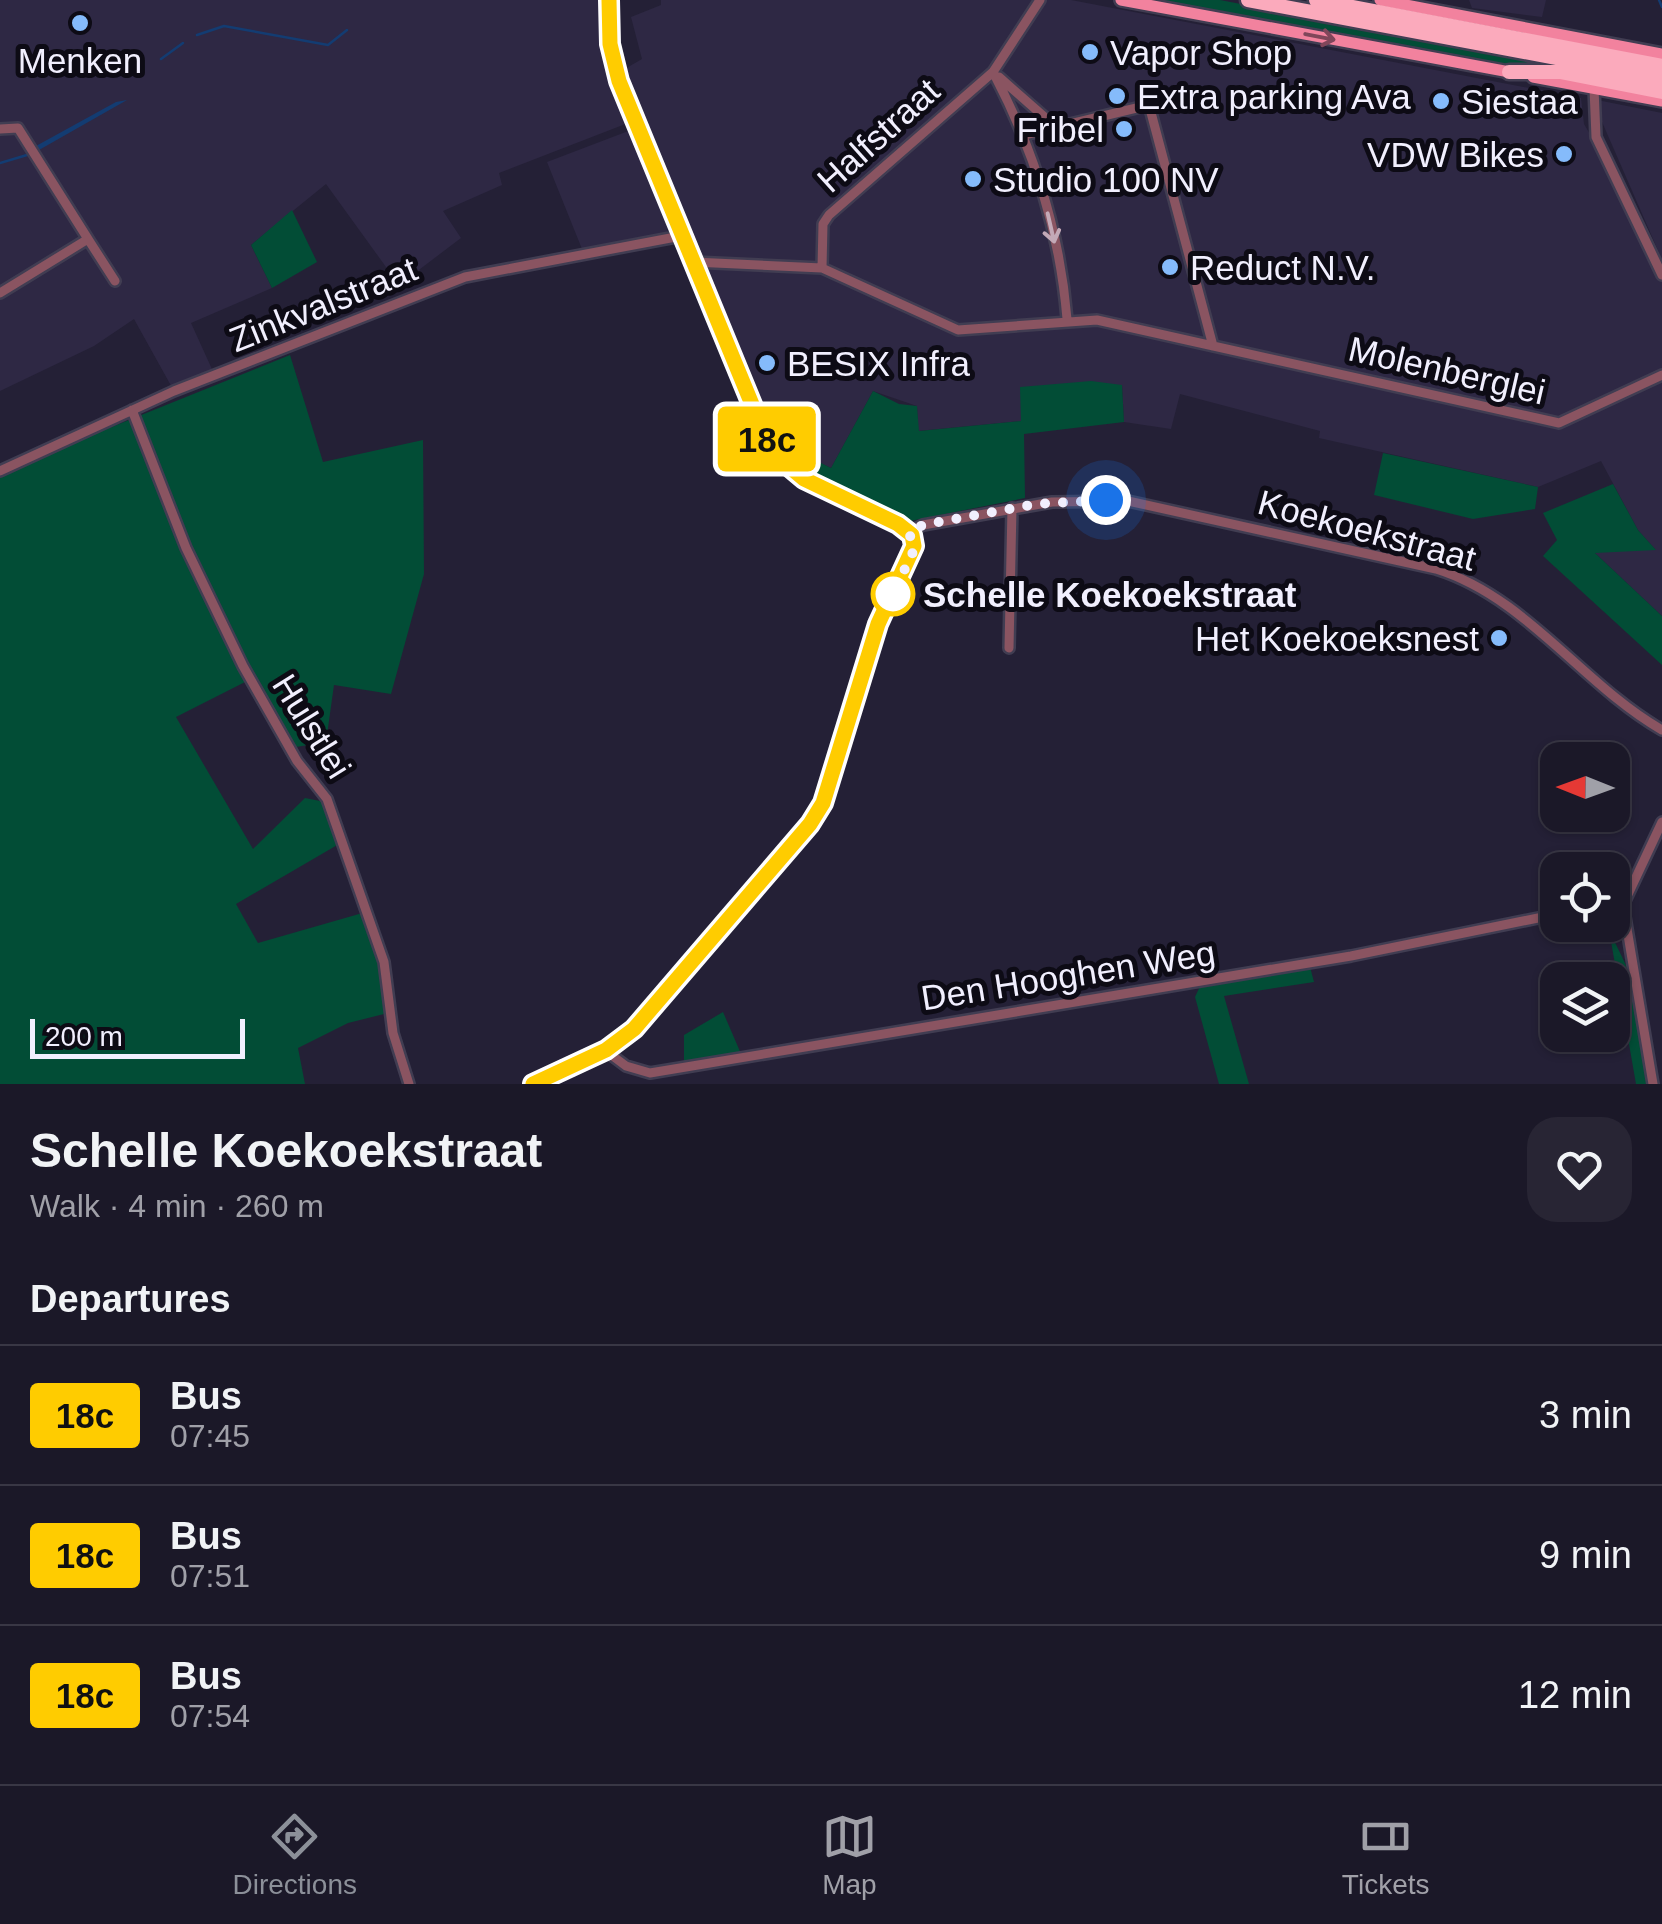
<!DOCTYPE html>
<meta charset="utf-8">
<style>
:root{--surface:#1b1828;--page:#282534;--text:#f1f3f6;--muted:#a0a0a8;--line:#393745;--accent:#8c9099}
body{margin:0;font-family:Arial,sans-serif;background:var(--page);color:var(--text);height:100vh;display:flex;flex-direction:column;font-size:38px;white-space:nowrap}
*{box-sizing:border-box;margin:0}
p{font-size:32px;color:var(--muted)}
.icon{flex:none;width:55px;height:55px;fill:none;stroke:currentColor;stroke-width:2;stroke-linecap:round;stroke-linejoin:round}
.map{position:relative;height:1084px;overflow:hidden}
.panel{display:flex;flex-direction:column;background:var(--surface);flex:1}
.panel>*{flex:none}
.badge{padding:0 20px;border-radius:8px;font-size:35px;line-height:65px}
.needle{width:65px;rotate:271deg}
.controls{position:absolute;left:1540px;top:742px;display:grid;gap:20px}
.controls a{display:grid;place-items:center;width:90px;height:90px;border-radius:20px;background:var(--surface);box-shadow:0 2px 8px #0004,0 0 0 2px var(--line);font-size:50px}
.scale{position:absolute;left:30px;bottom:25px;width:215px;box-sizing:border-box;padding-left:10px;border:5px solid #f1effe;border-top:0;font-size:28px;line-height:35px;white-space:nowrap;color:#f1effe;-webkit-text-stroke:8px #0d0b15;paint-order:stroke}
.you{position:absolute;width:50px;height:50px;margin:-25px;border:8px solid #fff;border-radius:50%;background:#1a73e8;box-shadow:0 0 0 15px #1a73e833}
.map>.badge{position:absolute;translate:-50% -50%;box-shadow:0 0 0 5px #fff}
h2{padding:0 30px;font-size:38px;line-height:90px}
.round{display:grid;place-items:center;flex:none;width:105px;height:105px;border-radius:30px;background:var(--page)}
.headline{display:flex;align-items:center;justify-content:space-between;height:170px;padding:0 30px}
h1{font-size:48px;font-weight:700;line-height:75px}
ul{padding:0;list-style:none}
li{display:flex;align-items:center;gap:30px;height:140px;padding:0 30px;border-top:2px solid var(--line)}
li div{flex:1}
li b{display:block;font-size:38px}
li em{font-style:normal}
li .badge{min-width:110px;font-weight:700;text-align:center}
.dock{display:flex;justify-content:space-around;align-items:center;height:140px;border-top:2px solid var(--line);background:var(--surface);font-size:28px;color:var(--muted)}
.dock a{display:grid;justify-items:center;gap:5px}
.dock .active{color:var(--accent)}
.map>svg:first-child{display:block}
</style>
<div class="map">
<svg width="1662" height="1084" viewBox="0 0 1662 1084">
<rect width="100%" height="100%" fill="#242036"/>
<path fill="#2e2844" d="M0,0H602L603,47L628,123L499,173L502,185L443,211L461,238L399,285L326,184L251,245L272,288L191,323L216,378L174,391L134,319L94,346L0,391Z
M661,0H1071L1581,98L1584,124L1660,255L1599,115L1597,100L1662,113V616L1594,552L1655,549L1638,530L1601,461L1538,487L1319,438L1320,431L1180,394L1171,429L1124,422L1122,385L1021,421L918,431L917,406L873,391L831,468L765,436L623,70L642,59L631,17L661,5Z
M1469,0H1546L1542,17L1472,8Z
M631,130L669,225L666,235L582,249L547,162Z"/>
<path fill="#024d36" d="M1144,0H1220L1662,84V89L1571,72L1430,55Z
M292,210L317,262L272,288L251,245Z
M290,355L323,462L423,440L424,574L391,694L334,685L326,742L290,748L251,679L176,717L253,849L305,798L325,802L339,844L236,904L258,943L366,912L384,962L388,1013L348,1023L298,1048L305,1084H0V472Z
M1091,381L1122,385L1124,422L1024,434L1025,498L910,521L809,476L771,438L831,468L873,391L899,404L917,406L919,431L1021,421L1020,387Z
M1383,453L1538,487L1535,509L1473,519L1374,495Z
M1613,484L1638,530L1656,550L1595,553L1662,616V665L1543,556L1557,540L1543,513Z
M1609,930L1637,988L1653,1084H1636Z
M1309,963L1314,982L1224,996L1249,1084H1219L1195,997L1202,982Z
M723,1012L742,1056L684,1067V1035Z"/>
<path fill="#133c72" d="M127,100L39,150L36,146L116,102Z"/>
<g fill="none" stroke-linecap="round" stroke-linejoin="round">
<path stroke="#133c72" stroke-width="2.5" d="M1659,0L1662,7
M197,35L224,26L328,45L347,30
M161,59L183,43
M0,163L27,155"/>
<g stroke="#413d52" stroke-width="14">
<path id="minor" d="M993,72C1033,148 1060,233 1067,319
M999,77L1057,128
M1594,88L1596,137L1662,275
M0,129L18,128L88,239L0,293
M1024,135L1149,105L1213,346
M88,239L115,281
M693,262L822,268L958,330L1097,320L1559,423L1662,375
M822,268L823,224L829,215L993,72L1040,0
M132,410L186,548L243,666L297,761L327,799L384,962L393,1033L409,1084
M0,471L174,391L465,277L681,236
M909,532L923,525L1052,502L1128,501L1436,569C1526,597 1582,684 1662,730
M1009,648L1012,508
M606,1051L626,1066L650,1073L1351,956L1543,917
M533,1084L606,1051L635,1029L810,824L823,803L872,643L914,546L912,535L898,524L804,479L779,458L765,436L619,81L610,44L609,0
M1653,1084L1623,905L1662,822"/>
</g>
<g stroke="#413d52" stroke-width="16">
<path id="major" d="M1121,0L1515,73
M1380,0L1662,54
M1533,77L1662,101"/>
</g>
<g stroke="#413d52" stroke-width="19">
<path id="highway" d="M1248,0L1662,78
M1316,0L1662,66
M1509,72H1560L1662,92"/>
</g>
<use href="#minor" stroke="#8a5461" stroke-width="9"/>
<use href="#major" stroke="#f2829e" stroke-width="11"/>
<use href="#highway" stroke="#fbaabc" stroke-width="14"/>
</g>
<defs><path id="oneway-shaft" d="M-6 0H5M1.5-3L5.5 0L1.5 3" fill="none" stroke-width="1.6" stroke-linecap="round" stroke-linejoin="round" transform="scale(2.5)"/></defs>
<use stroke="#80465a" href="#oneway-shaft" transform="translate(1320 37) rotate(11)"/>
<use stroke="#c3a9b7" href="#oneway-shaft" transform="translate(1051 228) rotate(77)"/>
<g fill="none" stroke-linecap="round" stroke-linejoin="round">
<g stroke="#fff" stroke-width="22">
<path id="line" d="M533,1084L606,1050L634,1029L810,824L823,803L878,624L914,546L912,535L898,524L804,479L779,458L765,436L619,81L610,44L609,0"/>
</g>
<use href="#line" stroke="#fc0" stroke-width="15"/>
<path stroke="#f1effe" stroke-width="10" stroke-dasharray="0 18" d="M893,594L891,598L914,550L909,532L923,525L1036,504L1106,500"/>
</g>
<g fill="#85bbfb" stroke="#0d0b15" stroke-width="4">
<circle cx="80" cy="23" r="10"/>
<circle cx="1090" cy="52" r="10"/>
<circle cx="1117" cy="96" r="10"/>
<circle cx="1441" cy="101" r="10"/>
<circle cx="1124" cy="129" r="10"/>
<circle cx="1564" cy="154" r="10"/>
<circle cx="973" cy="179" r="10"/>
<circle cx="1170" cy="267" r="10"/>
<circle cx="767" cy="363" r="10"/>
<circle cx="1499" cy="638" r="10"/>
</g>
<circle fill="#fff" stroke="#fc0" stroke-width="5" cx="893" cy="594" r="20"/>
<g text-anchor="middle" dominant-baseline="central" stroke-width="10" stroke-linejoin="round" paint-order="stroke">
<g font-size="35" fill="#f1effe" stroke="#0d0b15" text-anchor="start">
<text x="1110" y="52">Vapor Shop</text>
<text x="80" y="60" text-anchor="middle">Menken</text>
<text x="1137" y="96">Extra parking Ava</text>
<text x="1461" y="101">Siestaa</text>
<text x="1104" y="129" text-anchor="end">Fribel</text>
<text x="1544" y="154" text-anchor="end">VDW Bikes</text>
<text x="993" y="179">Studio 100 NV</text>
<text x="1190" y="267">Reduct N.V.</text>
<text x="787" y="363">BESIX Infra</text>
<text x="1479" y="638" text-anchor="end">Het Koekoeksnest</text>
</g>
<g font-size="35" fill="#f1effe" stroke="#0d0b15">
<text transform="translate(878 135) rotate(-42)">Halfstraat</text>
<text transform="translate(323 304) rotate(-22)">Zinkvalstraat</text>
<text transform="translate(1447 370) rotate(13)">Molenberglei</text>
<text transform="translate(1367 530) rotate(15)">Koekoekstraat</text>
<text transform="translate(312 726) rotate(58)">Hulstlei</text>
<text transform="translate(1068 975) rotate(-9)">Den Hooghen Weg</text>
</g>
<g font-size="35" font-weight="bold" fill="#f1effe" stroke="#0d0b15" text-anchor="start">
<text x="923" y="594">Schelle Koekoekstraat</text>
</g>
</g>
</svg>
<div class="controls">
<a><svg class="needle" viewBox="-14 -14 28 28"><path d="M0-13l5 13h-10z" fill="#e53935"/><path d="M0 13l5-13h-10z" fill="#a0a0a8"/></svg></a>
<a><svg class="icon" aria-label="locate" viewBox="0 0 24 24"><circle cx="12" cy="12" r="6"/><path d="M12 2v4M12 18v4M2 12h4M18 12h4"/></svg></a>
<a><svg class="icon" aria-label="layers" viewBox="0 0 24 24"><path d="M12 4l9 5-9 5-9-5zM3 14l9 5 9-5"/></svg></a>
</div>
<div class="scale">200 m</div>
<div class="you" style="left:1106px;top:500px"></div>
<b class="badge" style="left:767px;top:439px;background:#fc0;color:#111">18c</b>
</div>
<section class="panel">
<div class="headline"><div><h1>Schelle Koekoekstraat</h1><p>Walk · 4 min · 260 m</p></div><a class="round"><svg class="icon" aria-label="heart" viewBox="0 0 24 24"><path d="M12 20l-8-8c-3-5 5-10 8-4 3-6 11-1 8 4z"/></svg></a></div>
<h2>Departures</h2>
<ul>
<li><span class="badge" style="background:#fc0;color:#111">18c</span><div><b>Bus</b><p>07:45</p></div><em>3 min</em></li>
<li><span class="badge" style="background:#fc0;color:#111">18c</span><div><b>Bus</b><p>07:51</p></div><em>9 min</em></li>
<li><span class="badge" style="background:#fc0;color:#111">18c</span><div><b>Bus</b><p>07:54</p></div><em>12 min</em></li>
</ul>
</section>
<nav class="dock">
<a class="active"><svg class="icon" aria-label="directions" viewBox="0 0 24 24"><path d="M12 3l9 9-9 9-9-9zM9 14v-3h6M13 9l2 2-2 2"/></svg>Directions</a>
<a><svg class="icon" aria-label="map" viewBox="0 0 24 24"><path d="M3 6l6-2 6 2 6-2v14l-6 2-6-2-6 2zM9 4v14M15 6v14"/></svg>Map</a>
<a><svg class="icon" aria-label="tickets" viewBox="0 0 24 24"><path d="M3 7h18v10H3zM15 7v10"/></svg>Tickets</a>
</nav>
